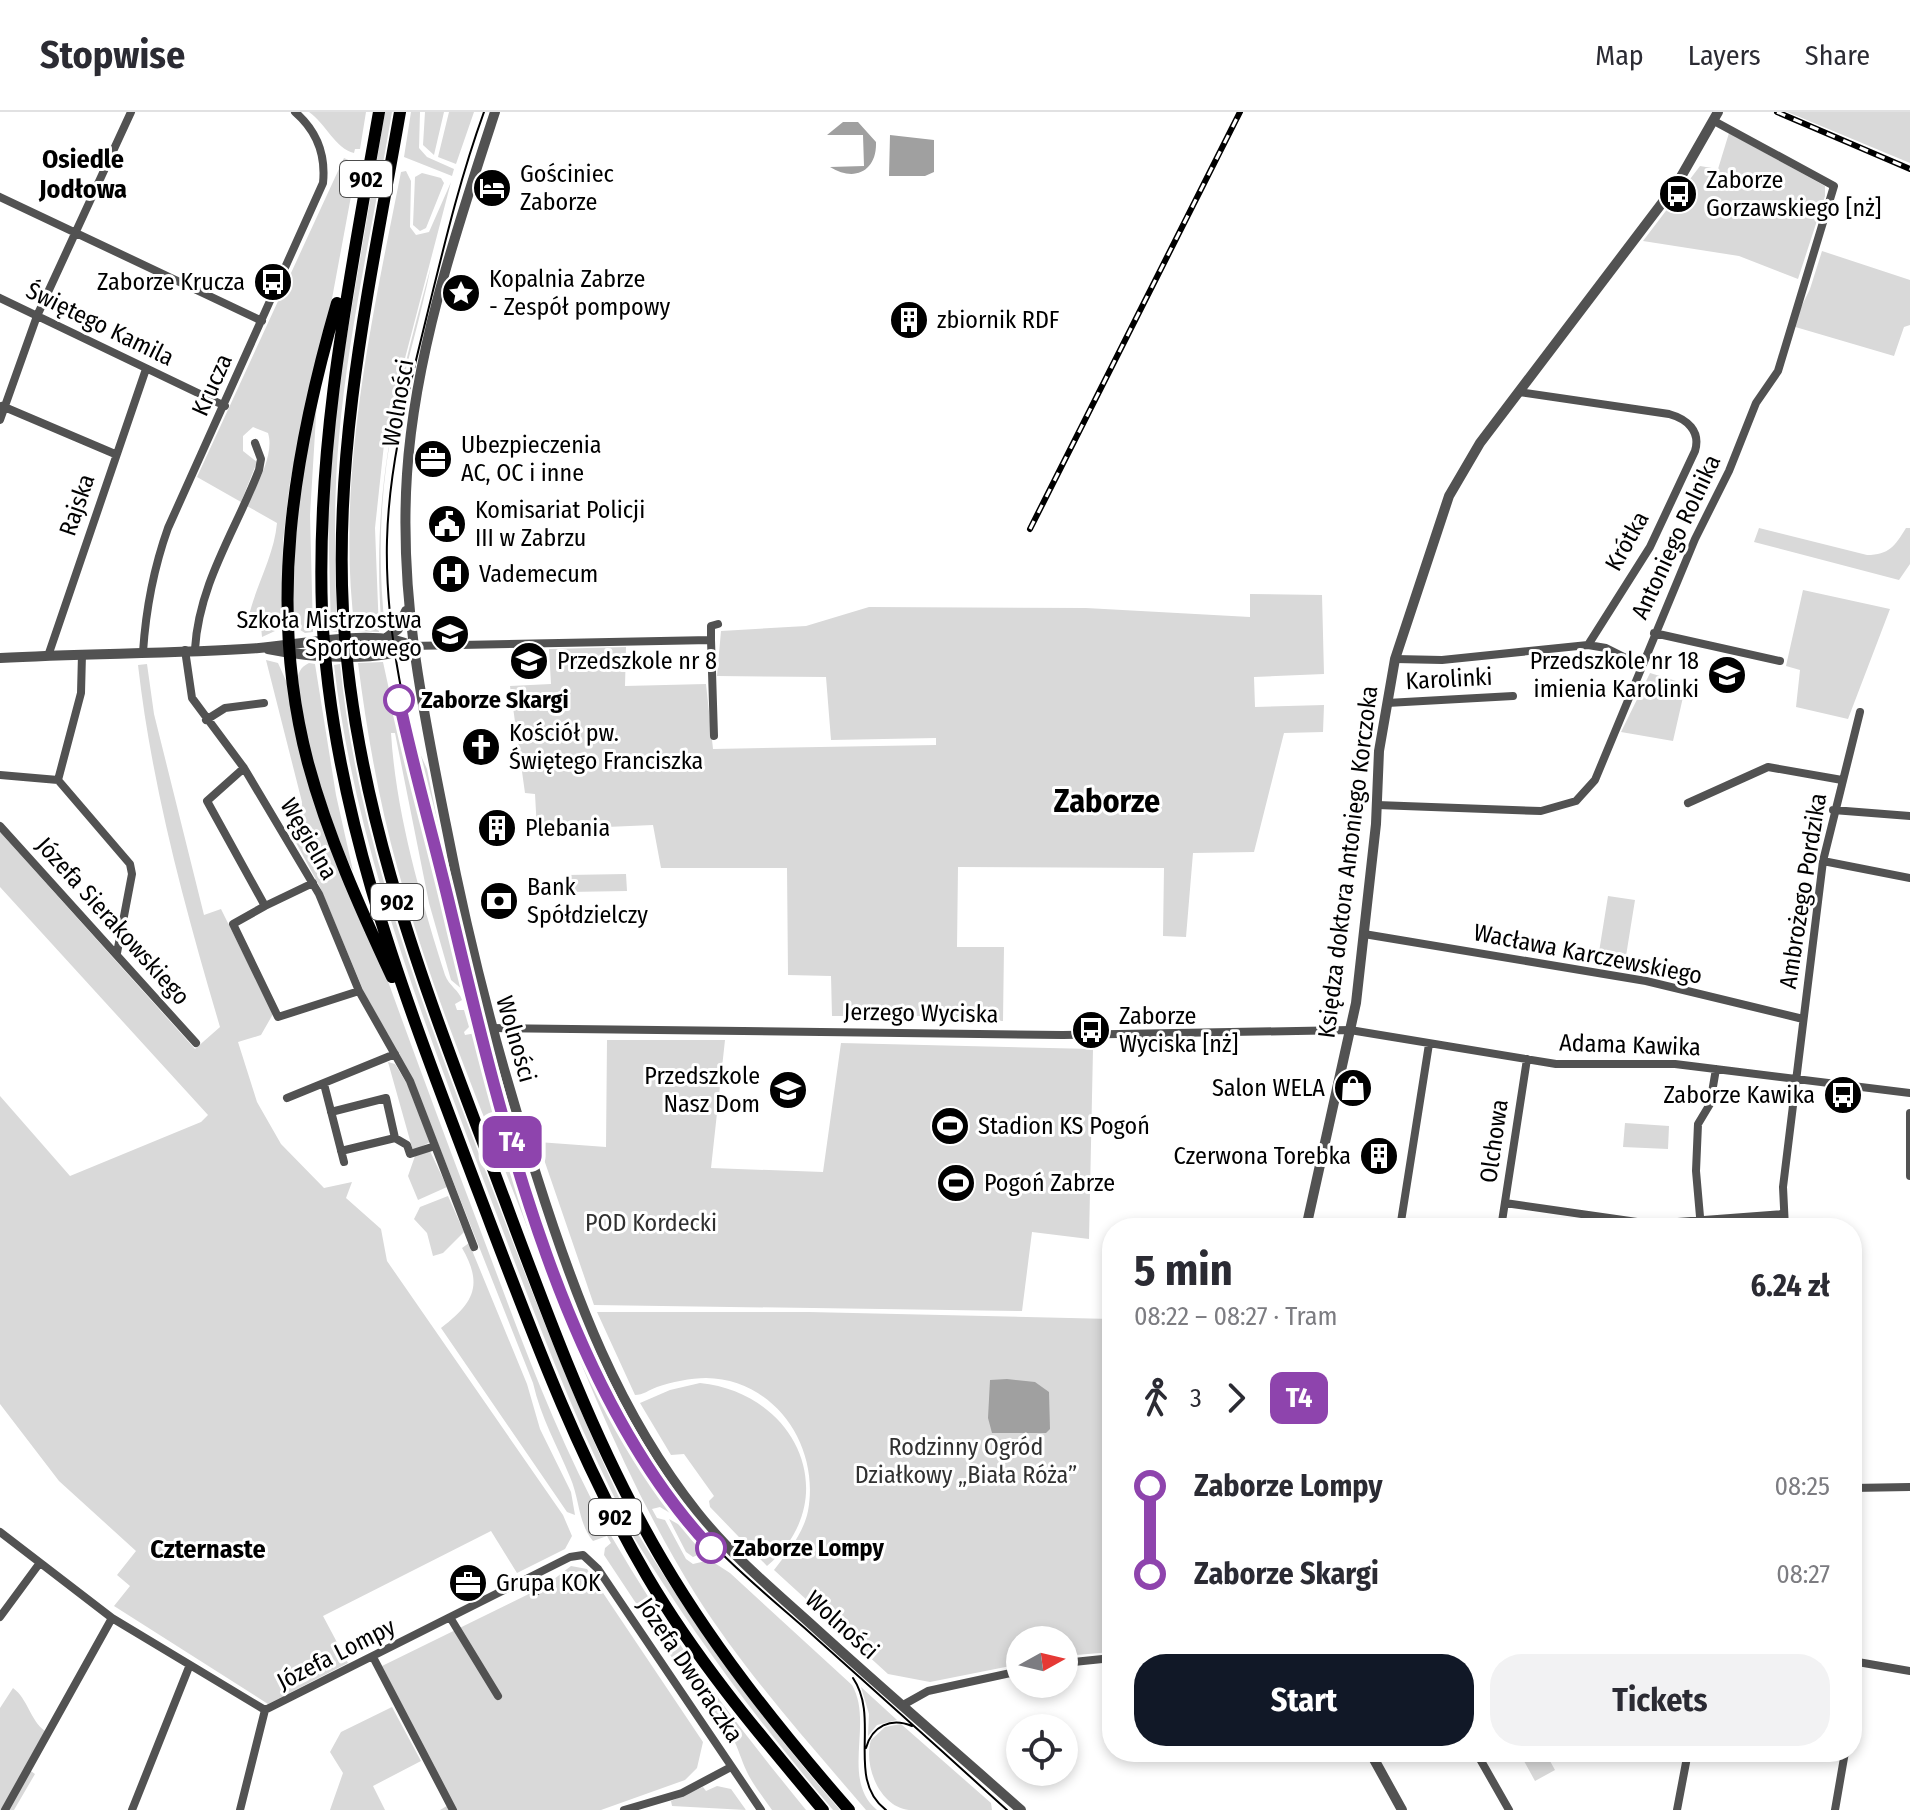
<!DOCTYPE html>
<meta charset="utf-8">
<style>
:root{--surface:#fff;--page:#f2f2f3;--text:#2b2b33;--muted:#7c7c81;--line:#e1e1e2;--accent:#111827}
body{margin:0;font-family:"Fira Sans Condensed",sans-serif;background:var(--page);color:var(--text);height:100vh;display:flex;flex-direction:column;font-size:30px;white-space:nowrap}
*{box-sizing:border-box;margin:0}
p{font-size:26px;color:var(--muted)}
.icon{flex:none;width:44px;height:44px;fill:none;stroke:currentColor;stroke-width:2;stroke-linecap:round;stroke-linejoin:round}
.map{position:relative;flex:1;overflow:hidden}
.details{position:absolute;left:1102px;top:1106px;width:760px;height:544px;display:flex;flex-direction:column;background:var(--surface);border-radius:32px;box-shadow:0 4px 12px #0003}
.details>*{flex:none}
.badge{padding:0 16px;border-radius:12px;font-size:28px;line-height:52px}
.needle{width:52px;rotate:82deg}
.controls{position:absolute;left:1006px;top:1514px;display:grid;gap:16px}
.controls a{display:grid;place-items:center;width:72px;height:72px;border-radius:50%;background:var(--surface);box-shadow:0 4px 12px #0003;font-size:40px}
.map>.badge{position:absolute;translate:-50% -50%;box-shadow:0 0 0 4px #fff}
.legs{display:flex;align-items:center;gap:12px;height:88px;padding:0 32px;font-size:26px}
.legs p{margin-inline-start:auto}
.head{display:flex;align-items:center;justify-content:space-between;height:136px;padding:0 32px}
h1{font-size:44px;font-weight:700;line-height:60px}
.action{display:flex;gap:16px;margin-top:auto;padding:16px 32px}
.action a{flex:1;height:92px;border-radius:32px;background:var(--accent);color:#fff;font-size:32px;font-weight:700;line-height:92px;text-align:center}
.action a+a{background:var(--page);color:var(--text)}
ul{padding:0 32px;list-style:none}
li{display:flex;align-items:center;gap:28px;height:88px;font-size:30px}
li i{display:grid;place-items:center;width:12px;height:100%;margin:0 10px;background:currentColor}
li i::after{content:'';width:20px;height:20px;margin:-10px;border:6px solid;border-radius:50%;background:var(--surface)}
li p{margin-inline-start:auto}
li:first-child i{background:linear-gradient(#0000 50%,currentColor 0)}
li:last-child i{background:linear-gradient(currentColor 50%,#0000 0)}
header{display:flex;align-items:center;gap:48px;box-sizing:border-box;height:112px;padding:0 40px;background:var(--surface);border-bottom:2px solid var(--line)}
header strong{font-size:38px}
nav{display:flex;gap:44px;margin-inline-start:auto;font-size:28px}
.map>svg:first-child{display:block}
</style>
<header>
<strong>Stopwise</strong>
<nav><a>Map</a><a>Layers</a><a>Share</a></nav>
</header>
<div class="map">
<svg width="1910" height="1698" viewBox="0 0 1910 1698">
<rect width="100%" height="100%" fill="#fff"/>
<path fill="#d9d9d9" d="M309,0H366L360,37H355L354,41C336,37 325,11 309,0Z
M385,0H392C374,108 349,215 339,325C333,390 335,455 337,520L331,519L328,403L336,288Z
M411,0H420L419,36L427,45L454,57L452,64L404,45Z
M425,0H444L434,43L423,33Z
M449,0H474L456,52L438,45Z
M1787,0H1910V51L1802,6Z
M1729,21L1825,74V84L1798,167L1739,144L1643,129L1700,54L1718,57Z
M344,46L357,52L331,192L290,370L283,429L282,505H279L275,519L262,525L260,504L248,508C255,474 274,445 277,411L247,394C256,374 275,342 268,321L253,315L243,324V339L257,350L241,390L197,365Z
M406,59L411,69L410,115L416,123L429,120L451,70L385,323L375,416L379,520L355,519C335,370 372,207 401,60Z
M422,61L441,66L444,71L426,116L420,119L413,113L415,65Z
M1822,139L1910,168V213L1904,215L1894,244L1792,214L1810,177Z
M431,154C421,204 406,253 395,303C380,373 377,445 385,516L382,519C370,384 396,282 431,154Z
M317,288L310,403L313,520L305,521L294,514C287,433 300,367 317,288Z
M1759,416L1867,443C1889,443 1895,434 1906,416H1910V452L1899,468L1754,430Z
M1803,478L1890,497L1848,607L1796,595L1800,558L1786,554Z
M1250,482L1322,483L1324,562L1254,565L1255,595L1324,593L1323,620L1284,621L1254,740L1193,741L1186,825L1163,824L1164,756L958,755L957,835H1004L1003,909L961,908V904H832L831,864L788,863L787,756H661L653,713L537,718L535,682L525,681L510,574L551,572L549,537L626,535L625,574L706,572L713,637L936,633V626L831,628L826,565L717,564L721,519L806,514L869,495L1086,496L1250,505Z
M266,548L278,551L287,571L296,614C355,778 413,941 475,1104C516,1212 555,1326 613,1427C669,1524 735,1611 806,1698H772C764,1686 753,1673 747,1660C736,1636 734,1615 710,1603L604,1443L605,1436L611,1431L607,1424L593,1429C578,1411 580,1388 570,1365C557,1333 541,1306 533,1271L413,968L364,880L320,775L287,714L300,701L302,690Z
M383,550L390,582L386,583L389,596H393L396,610L401,609L474,910L463,878L451,868L429,791L395,621H391C396,702 421,787 445,863C449,874 459,878 462,888L455,892L457,898H464L469,915L464,920L465,923L476,921C527,1093 573,1260 680,1407L660,1395L652,1397L657,1406L665,1408L686,1447L693,1452L710,1448L730,1461L852,1573C874,1611 840,1667 877,1698H866C807,1629 745,1560 696,1483C620,1361 571,1227 519,1094C476,984 429,872 398,758C379,690 367,621 358,551Z
M309,551L315,552L336,683L353,759C337,731 293,598 297,569C298,562 300,555 309,551Z
M147,552L154,602L204,803L221,797L273,902L261,923L238,930L257,990L281,1032L324,1076L352,1070L346,1086L381,1117L387,1149L563,1403L572,1424L565,1437L517,1461L491,1419L323,1504L348,1551L268,1592L114,1494L130,1474L117,1463L136,1439L59,1369L0,1292V984L70,1064L201,1010L208,1003L0,775V720L195,937L220,915C185,796 152,676 138,553Z
M340,552C357,721 416,876 476,1034C524,1160 572,1286 630,1409L627,1410C569,1299 527,1181 482,1064C419,896 355,732 334,553Z
M1650,561L1686,572L1673,629L1621,620Z
M414,628L427,657L450,771Z
M626,762L627,779L568,780L567,763Z
M1608,784L1635,788L1626,844L1599,840Z
M607,928H725L711,1056L823,1060L841,931L1093,937L1089,1127L1032,1120L1022,1199L594,1193L538,1030L606,1035Z
M388,950L395,952L407,972L430,1030L413,1039Z
M1625,1011L1669,1014L1668,1037L1623,1035Z
M430,1039L447,1075L418,1088L408,1064L415,1044Z
M448,1084L464,1120L443,1141L433,1144L427,1121L414,1107L420,1095Z
M469,1131L527,1272L540,1317L571,1380L575,1403L567,1400L441,1216C473,1191 484,1174 462,1136Z
M597,1200H809L1112,1207V1540L1064,1544V1528H1020V1552L930,1570L888,1562L774,1458C788,1440 803,1422 808,1399C820,1334 775,1267 706,1266C691,1266 671,1270 657,1275C649,1278 643,1283 635,1283Z
M700,1271C798,1281 845,1388 767,1454L710,1395L709,1389L714,1384L684,1342L671,1343L640,1291L670,1278Z
M669,1407L685,1416L703,1441L693,1445L686,1440Z
M638,1422C698,1521 765,1611 840,1698H833C759,1611 693,1522 633,1424Z
M571,1454L587,1457L703,1630L697,1656L685,1668L601,1698H440L452,1691L382,1554L545,1474Z
M861,1575L897,1608L877,1613L868,1624L869,1602Z
M13,1576C28,1587 30,1608 45,1619L25,1655L35,1662L14,1698H0V1596Z
M392,1595L421,1649L373,1674L385,1698H330L343,1661L330,1640L341,1620Z
M901,1612L991,1691L992,1698C965,1698 936,1698 909,1698C880,1695 863,1654 871,1628L885,1615Z
M1519,1640H1545L1555,1658L1535,1669Z
M717,1674L731,1677L746,1698L672,1694L671,1689L703,1675L706,1679Z"/>
<path fill="#a0a0a0" d="M843,10H858L876,30C877,60 854,70 830,55L864,54L863,23H827Z
M890,23L934,28V60L925,64H889Z
M1007,1267L1035,1270L1049,1280L1050,1317L1046,1321H992L988,1306L990,1268Z"/>
<g fill="none" stroke-linecap="round" stroke-linejoin="round">
<path stroke="#525252" stroke-width="8" d="M0,85L262,209
M0,186L225,294
M1519,280L1669,302C1687,307 1701,319 1695,339L1650,435L1588,533
M2,294L115,342
M0,308L37,204L131,0
M1654,521L1780,549
M711,528L714,624
M411,534L711,528V514L718,512
M195,537C199,471 236,418 259,358L261,347L255,331
M185,538L192,586L244,656L319,782L359,879L410,969L474,1135
M143,540C146,495 153,458 168,416L323,71C326,42 317,19 295,0
M48,544L146,257
M1395,547L1442,548L1588,533L1606,536L1640,553
M1387,591L1513,584
M206,608L225,596L264,591
M244,656L207,689L265,794L313,771
M0,663L58,668L130,752L132,762L117,841
M58,668L81,581L82,542
M1688,691L1768,655L1842,668
M1377,693L1541,699L1576,689L1595,668L1695,427L1729,359L1756,291L1778,259L1834,74L1714,9
M1833,698L1910,704
M0,714L196,931
M1823,749L1910,766
M265,794L233,812L278,905L359,879
M1364,822L1646,869L1803,907
M491,916L1063,923L1350,918L1556,952H1675L1910,981
M324,972L344,1050
M287,986L395,942
M331,1000L386,986L395,1026L341,1039
M1910,1001V1064
M395,1026L407,1033L410,1042L435,1034
M1505,1091L1651,1112L1782,1102
M1400,1116L1429,932
M1501,1116L1527,947
M1701,1116L1696,1059L1698,1012L1710,992L1716,957
M1785,1116L1783,1075L1823,749L1860,600
M1852,1326V1577
M1852,1376L1910,1375
M0,1420L112,1506L265,1598L570,1445L583,1443L598,1457L761,1698
M530,1467L537,1479
M0,1505L39,1452
M451,1507L498,1584
M373,1545L453,1698
M1852,1549L1910,1559
M1064,1551L1112,1546
M903,1593L928,1579L1020,1559
M1476,1640L1509,1698
M5,1698L112,1506
M132,1698L189,1555
M240,1698L265,1598
M624,1698L682,1681L731,1655
M1677,1698L1688,1640
M1835,1698L1845,1640"/>
<path stroke="#525252" stroke-width="10" d="M495,0C457,116 415,240 407,362C399,483 422,595 446,713C469,833 499,949 537,1065C575,1185 618,1300 697,1400C730,1442 773,1478 813,1514C881,1576 952,1637 1021,1698
M385,527L398,517L406,499
M268,537C302,544 381,552 411,534
M0,546C86,541 173,542 259,536C296,533 380,516 411,534
M1306,1116L1356,891L1376,712L1379,639L1395,547L1449,384L1480,331L1678,70L1718,0
M1370,1640L1402,1698"/>
<path stroke="#000" stroke-width="12" d="M379,0C350,166 316,329 322,499C331,702 407,891 478,1079C528,1210 576,1343 647,1464C697,1549 760,1623 823,1698
M400,0C371,166 334,330 343,499C353,682 415,851 479,1020C527,1145 570,1274 632,1393C689,1505 767,1604 849,1698
M337,191C293,343 267,496 308,651C328,725 360,796 392,865"/>
<path stroke="#000" stroke-width="2" d="M484,0C460,66 444,134 427,203C409,278 389,350 387,428C384,545 420,655 447,767C496,966 550,1216 672,1384C709,1436 760,1477 808,1519C874,1578 941,1638 1007,1698
M853,1566C881,1607 845,1667 886,1698
M866,1636C872,1614 891,1605 912,1614"/>
<g stroke="#000" stroke-width="6">
<path id="rail" d="M1777,0L1910,57
M1030,417L1240,0"/>
</g>
<use href="#rail" stroke="#fff" stroke-width="3" stroke-dasharray="9" stroke-linecap="butt"/>
</g>
<g fill="none" stroke-linecap="round" stroke-linejoin="round">
<g stroke="#fff" stroke-width="18">
<path id="line-1" d="M399,588C413,655 432,720 448,787C498,996 561,1277 711,1436"/>
</g>
<use href="#line-1" stroke="#8e44ad" stroke-width="12"/>
</g>
<defs>
<g id="hotel-disc" transform="scale(2)"><circle r="9.5" fill="#000" stroke="#fff"/><path d="M-6-4.5h1.5V1H6V5H4.5V3h-9V5H-6ZM-4 0a1.8 1.8 0 1 1 3.6 0ZM.5 0V-2.5h3Q6-2.5 6 0Z" fill="#fff"/></g>
<g id="bus-disc" transform="scale(2)"><circle r="9.5" fill="#000" stroke="#fff"/><path d="M-5-6H5V4H4V6H2V4H-2V6H-4V4H-5ZM-3.5-4V0h7V-4ZM-3.5 1.2v1.5H-2V1.2ZM2 1.2v1.5H3.5V1.2Z" fill="#fff"/></g>
<g id="sight-disc" transform="scale(2)"><circle r="9.5" fill="#000" stroke="#fff"/><path d="M0-6L1.8-2.2L6-1.7L2.9 1.2L3.7 5.4L0 3.3L-3.7 5.4L-2.9 1.2L-6-1.7L-1.8-2.2Z" fill="#fff"/></g>
<g id="building-disc" transform="scale(2)"><circle r="9.5" fill="#000" stroke="#fff"/><path d="M-4-6H4V6H1V3H-1V6H-4ZM-2.5-4.3h1.7v1.8h-1.7ZM.8-4.3h1.7v1.8H.8ZM-2.5-1h1.7V.8h-1.7ZM.8-1h1.7V.8H.8Z" fill="#fff"/></g>
<g id="office-disc" transform="scale(2)"><circle r="9.5" fill="#000" stroke="#fff"/><path d="M-6-3h4V-5.5h4V-3h4V5H-6ZM-1-4.5V-3h2v-1.5ZM-6 0V1H6V0Z" fill="#fff"/></g>
<g id="civic-disc" transform="scale(2)"><circle r="9.5" fill="#000" stroke="#fff"/><path d="M-.6-6.5H3V-4.5H.6V-3L4-1V1h2V6H-6V1h2V-1L-.6-3ZM-1.2 2.5V6h2.4V2.5Z" fill="#fff"/></g>
<g id="hospital-disc" transform="scale(2)"><circle r="9.5" fill="#000" stroke="#fff"/><path d="M-5-5h3v3.5h4V-5h3V5h-3V1.5h-4V5h-3Z" fill="#fff"/></g>
<g id="school-disc" transform="scale(2)"><circle r="9.5" fill="#000" stroke="#fff"/><path d="M0-5L7-2L0 1L-7-2ZM-4 1L0 2.5L4 1V4Q0 6-4 4Z" fill="#fff"/></g>
<g id="church-disc" transform="scale(2)"><circle r="9.5" fill="#000" stroke="#fff"/><path d="M-1.2-6h2.4v3.5h3.3v2.4h-3.3V6h-2.4V-.1h-3.3v-2.4h3.3Z" fill="#fff"/></g>
<g id="bank-disc" transform="scale(2)"><circle r="9.5" fill="#000" stroke="#fff"/><path d="M-6-4H6V4H-6ZM0-2.3a2.3 2.3 0 1 0 0 4.6a2.3 2.3 0 1 0 0-4.6Z" fill="#fff"/></g>
<g id="shop-disc" transform="scale(2)"><circle r="9.5" fill="#000" stroke="#fff"/><path d="M-5-2.5h2.3a2.7 3.5 0 0 1 5.4 0H5L5.5 6h-11ZM-1.5-2.5h3a1.5 2.3 0 0 0-3 0Z" fill="#fff"/></g>
<g id="stadium-disc" transform="scale(2)"><circle r="9.5" fill="#000" stroke="#fff"/><path d="M0-5a6.5 5 0 1 0 0 10a6.5 5 0 1 0 0-10ZM-3.5-1.8h7v3.6h-7Z" fill="#fff"/></g>
</defs>
<g fill-rule="evenodd">
<use href="#hotel-disc" x="492" y="76"/>
<use href="#bus-disc" x="1678" y="82"/>
<use href="#bus-disc" x="273" y="170"/>
<use href="#sight-disc" x="461" y="181"/>
<use href="#building-disc" x="909" y="208"/>
<use href="#office-disc" x="433" y="347"/>
<use href="#civic-disc" x="447" y="412"/>
<use href="#hospital-disc" x="451" y="462"/>
<use href="#school-disc" x="450" y="522"/>
<use href="#school-disc" x="529" y="549"/>
<use href="#school-disc" x="1727" y="563"/>
<use href="#church-disc" x="481" y="635"/>
<use href="#building-disc" x="497" y="716"/>
<use href="#bank-disc" x="499" y="789"/>
<use href="#bus-disc" x="1091" y="918"/>
<use href="#shop-disc" x="1353" y="976"/>
<use href="#school-disc" x="788" y="978"/>
<use href="#bus-disc" x="1843" y="983"/>
<use href="#stadium-disc" x="950" y="1014"/>
<use href="#building-disc" x="1379" y="1044"/>
<use href="#stadium-disc" x="956" y="1071"/>
<use href="#office-disc" x="468" y="1471"/>
</g>
<g fill="#fff" stroke="#8e44ad" stroke-width="4">
<circle cx="399" cy="588" r="14"/>
<circle cx="711" cy="1436" r="14"/>
</g>
<g text-anchor="middle" dominant-baseline="central" stroke-width="6" stroke-linejoin="round" paint-order="stroke">
<g fill="#fff" stroke="#4c4c4c" stroke-width="2">
<rect x="340" y="49" width="52" height="36" rx="6"/>
<rect x="371" y="772" width="52" height="36" rx="6"/>
<rect x="589" y="1387" width="52" height="36" rx="6"/>
</g>
<g font-size="22" font-weight="bold" fill="#000">
<text x="366" y="67">902</text>
<text x="397" y="790">902</text>
<text x="615" y="1405">902</text>
</g>
<g font-size="24" fill="#000" stroke="#fff" text-anchor="start">
<text x="520" y="62">Gościniec<tspan x="520" dy="28">Zaborze</tspan></text>
<text x="1706" y="68">Zaborze<tspan x="1706" dy="28">Gorzawskiego [nż]</tspan></text>
<text x="489" y="167">Kopalnia Zabrze<tspan x="489" dy="28">- Zespół pompowy</tspan></text>
<text x="245" y="170" text-anchor="end">Zaborze Krucza</text>
<text x="937" y="208">zbiornik RDF</text>
<text x="461" y="333">Ubezpieczenia<tspan x="461" dy="28">AC, OC i inne</tspan></text>
<text x="475" y="398">Komisariat Policji<tspan x="475" dy="28">III w Zabrzu</tspan></text>
<text x="479" y="462">Vademecum</text>
<text x="422" y="508" text-anchor="end">Szkoła Mistrzostwa<tspan x="422" dy="28">Sportowego</tspan></text>
<text x="557" y="549">Przedszkole nr 8</text>
<text x="1699" y="549" text-anchor="end">Przedszkole nr 18<tspan x="1699" dy="28">imienia Karolinki</tspan></text>
<text x="509" y="621">Kościół pw.<tspan x="509" dy="28">Świętego Franciszka</tspan></text>
<text x="525" y="716">Plebania</text>
<text x="527" y="775">Bank<tspan x="527" dy="28">Spółdzielczy</tspan></text>
<text x="1119" y="904">Zaborze<tspan x="1119" dy="28">Wyciska [nż]</tspan></text>
<text x="760" y="964" text-anchor="end">Przedszkole<tspan x="760" dy="28">Nasz Dom</tspan></text>
<text x="1325" y="976" text-anchor="end">Salon WELA</text>
<text x="1815" y="983" text-anchor="end">Zaborze Kawika</text>
<text x="978" y="1014">Stadion KS Pogoń</text>
<text x="1351" y="1044" text-anchor="end">Czerwona Torebka</text>
<text x="984" y="1071">Pogoń Zabrze</text>
<text x="496" y="1471">Grupa KOK</text>
</g>
<g font-size="24" fill="#000" stroke="#fff">
<text transform="translate(100 212) rotate(26)">Świętego Kamila</text>
<text transform="translate(212 273) rotate(-66)">Krucza</text>
<text transform="translate(398 291) rotate(-80)">Wolności</text>
<text transform="translate(77 393) rotate(-71)">Rajska</text>
<text transform="translate(1676 425) rotate(-65)">Antoniego Rolnika</text>
<text transform="translate(1627 429) rotate(-61)">Krótka</text>
<text transform="translate(1449 567) rotate(-3)">Karolinki</text>
<text transform="translate(309 727) rotate(60)">Węgielna</text>
<text transform="translate(1348 750) rotate(-83)">Księdza doktora Antoniego Korczoka</text>
<text transform="translate(1803 779) rotate(-81)">Ambrożego Pordzika</text>
<text transform="translate(113 809) rotate(48)">Józefa Sierakowskiego</text>
<text transform="translate(1588 842) rotate(11)">Wacława Karczewskiego</text>
<text transform="translate(921 901) rotate(1)">Jerzego Wyciska</text>
<text transform="translate(516 927) rotate(74)">Wolności</text>
<text transform="translate(1630 933) rotate(2)">Adama Kawika</text>
<text transform="translate(1494 1029) rotate(-82)">Olchowa</text>
<text transform="translate(842 1513) rotate(42)">Wolności</text>
<text transform="translate(336 1542) rotate(-27)">Józefa Lompy</text>
<text transform="translate(690 1558) rotate(56)">Józefa Dworaczka</text>
</g>
<g font-size="24" font-weight="bold" fill="#000" stroke="#fff" text-anchor="start">
<text x="421" y="588">Zaborze Skargi</text>
<text x="733" y="1436">Zaborze Lompy</text>
</g>
<g font-size="24" fill="#303030" stroke="#fff">
<text x="651" y="1111">POD Kordecki</text>
<text x="966" y="1335">Rodzinny Ogród<tspan x="966" dy="28">Działkowy „Biała Róża”</tspan></text>
</g>
<g font-size="26" font-weight="bold" fill="#000" stroke="#fff">
<text x="83" y="47">Osiedle<tspan x="83" dy="30">Jodłowa</tspan></text>
<text x="208" y="1437">Czternaste</text>
</g>
<g font-size="32" font-weight="bold" fill="#000" stroke="#fff">
<text x="1107" y="689">Zaborze</text>
</g>
</g>
</svg>
<div class="controls">
<a><svg class="needle" viewBox="-14 -14 28 28"><path d="M0-13l5 13h-10z" fill="#e53935"/><path d="M0 13l5-13h-10z" fill="#7c7c81"/></svg></a>
<a><svg class="icon" aria-label="locate" viewBox="0 0 24 24"><circle cx="12" cy="12" r="6"/><path d="M12 2v4M12 18v4M2 12h4M18 12h4"/></svg></a>
</div>
<b class="badge" style="left:512px;top:1030px;background:#8e44ad;color:#fff">T4</b>
<section class="details">
<div class="head"><div><h1>5 min</h1><p>08:22 – 08:27 · Tram</p></div><b>6.24 zł</b></div>
<div class="legs"><svg class="icon" aria-label="walk" viewBox="0 0 24 24"><circle cx="13" cy="4" r="2"/><path d="M13 8l-2 6 4 7M11 14l-3 7M7 12l3-4h3l4 4"/></svg>3<svg class="icon" aria-label="forward" viewBox="0 0 24 24"><path d="M9 5l7 7-7 7"/></svg><b class="badge" style="background:#8e44ad;color:#fff">T4</b></div>
<ul>
<li><i style="color:#8e44ad"></i><b>Zaborze Lompy</b><p>08:25</p></li>
<li><i style="color:#8e44ad"></i><b>Zaborze Skargi</b><p>08:27</p></li>
</ul>
<div class="action"><a>Start</a><a>Tickets</a></div>
</section>
</div>
